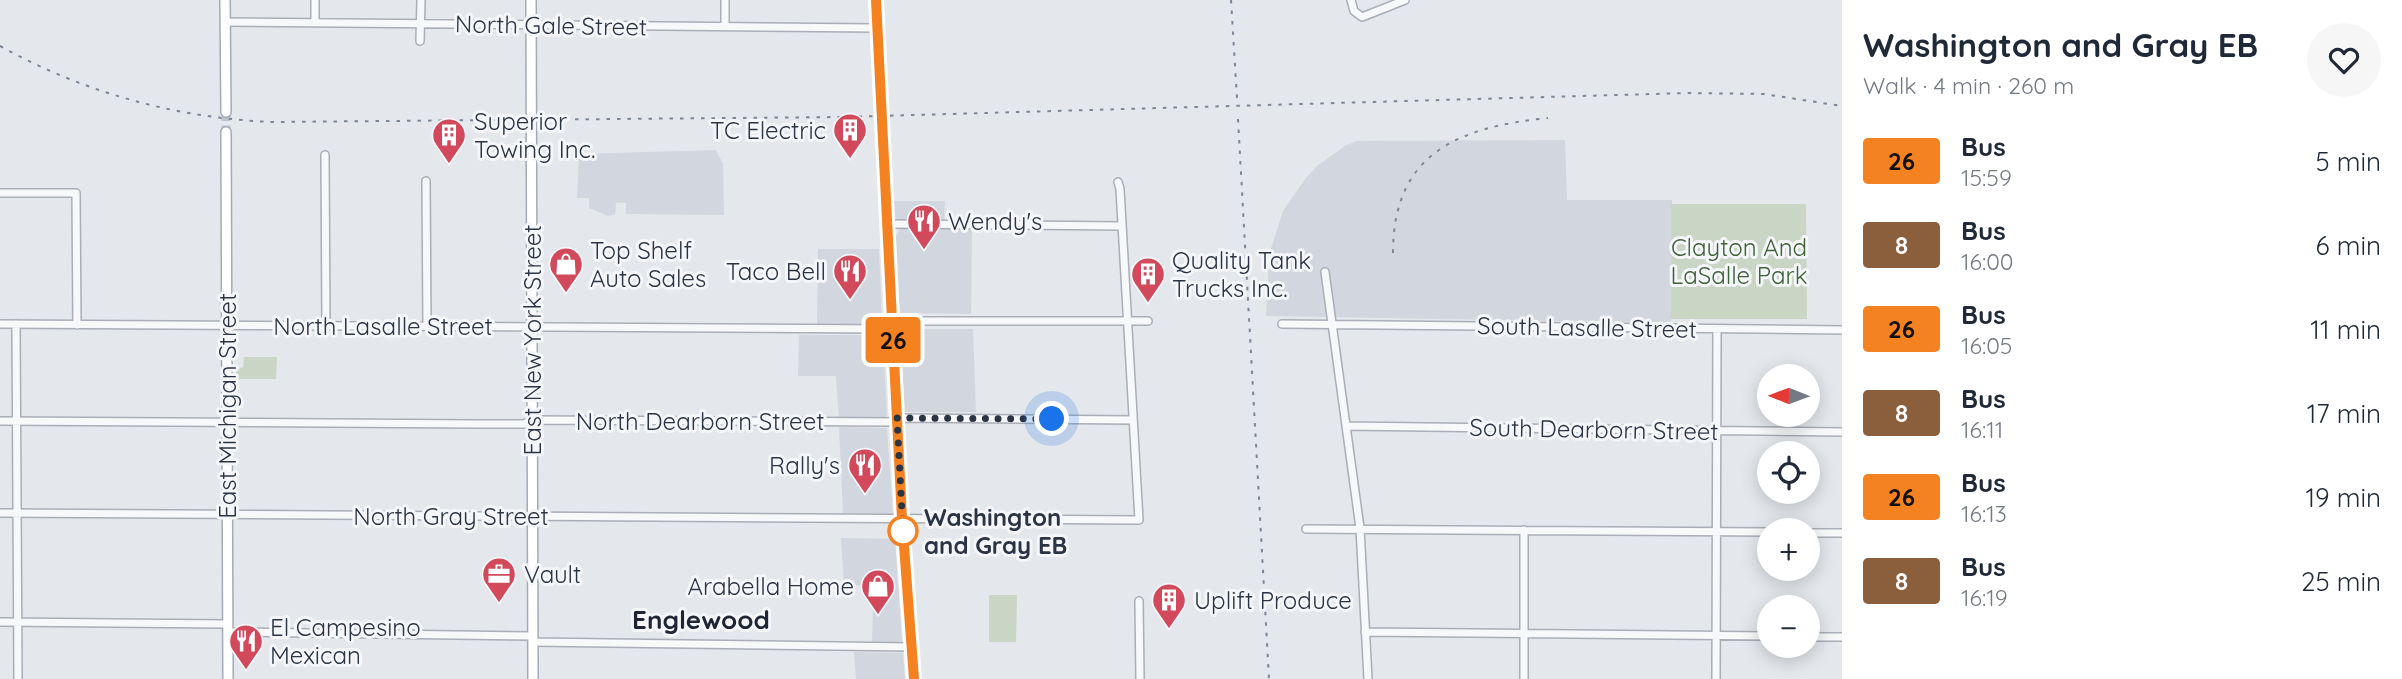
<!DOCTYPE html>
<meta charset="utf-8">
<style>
:root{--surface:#fff;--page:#f6f6f7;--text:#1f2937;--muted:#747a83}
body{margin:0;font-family:Quicksand,sans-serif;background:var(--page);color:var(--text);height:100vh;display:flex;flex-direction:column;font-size:26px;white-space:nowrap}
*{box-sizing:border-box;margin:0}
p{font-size:23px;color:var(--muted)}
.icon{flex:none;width:38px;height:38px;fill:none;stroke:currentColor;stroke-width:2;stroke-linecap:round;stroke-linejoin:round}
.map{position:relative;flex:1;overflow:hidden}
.sheet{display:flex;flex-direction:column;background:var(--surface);width:560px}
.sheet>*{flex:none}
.badge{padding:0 14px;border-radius:5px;font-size:24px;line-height:46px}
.needle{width:46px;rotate:271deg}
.controls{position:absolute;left:1757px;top:364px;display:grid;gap:14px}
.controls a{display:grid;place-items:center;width:63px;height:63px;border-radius:50%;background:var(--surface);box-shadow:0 4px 18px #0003;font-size:35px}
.you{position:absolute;width:35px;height:35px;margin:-18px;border:5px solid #fff;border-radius:50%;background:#1a73e8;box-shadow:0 0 0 10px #1a73e833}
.map>.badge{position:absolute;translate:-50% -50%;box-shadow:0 0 0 4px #fff}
.round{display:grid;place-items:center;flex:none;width:74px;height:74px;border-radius:37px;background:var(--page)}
.headline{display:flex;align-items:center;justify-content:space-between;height:119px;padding:0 21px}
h1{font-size:33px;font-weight:800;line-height:52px}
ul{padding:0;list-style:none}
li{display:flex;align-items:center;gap:21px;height:84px;padding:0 21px}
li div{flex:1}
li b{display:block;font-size:26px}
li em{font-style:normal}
li .badge{min-width:77px;font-weight:700;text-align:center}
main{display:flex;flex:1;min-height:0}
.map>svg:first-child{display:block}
</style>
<main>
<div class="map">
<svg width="1842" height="679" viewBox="0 0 1842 679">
<rect width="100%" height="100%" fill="#e4e7ec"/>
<path fill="#d2d6de" d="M1565,140L1567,200H1672L1671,323L1266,316L1269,255L1283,211L1306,178L1317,166L1345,146L1356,141Z
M716,150L723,164L724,215L626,214V203H616L615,215L608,216L589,208V198H577L579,154Z
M894,201H945L944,220L897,219L895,217Z
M900,229H972L971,314L900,313L896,236Z
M818,249H879L882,321L875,324H817Z
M900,329H973L976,412H905Z
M799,335H883L887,418H839L836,376H798Z
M839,427L887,428L893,514H843Z
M841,538L895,539L902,643H872L873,604H883L881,584L844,586Z
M854,652L903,653L905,679H856Z"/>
<path fill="#c9d6c5" d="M1671,204H1806L1807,319H1671Z
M244,357H277L276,379H236V370L243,367Z
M989,595H1017L1016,642H989Z"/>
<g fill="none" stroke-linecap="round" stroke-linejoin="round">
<path stroke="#bfc3cb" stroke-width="9" stroke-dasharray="9 4.5" stroke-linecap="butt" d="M226,112V132"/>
<g stroke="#a9aeb7" stroke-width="10">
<path id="minor" d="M315,0V22
M725,0V26
M1351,0L1354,11L1362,17L1405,0
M225,22L877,28
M420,41L421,0
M325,155L326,326
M426,181L427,327
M0,193H76L77,325
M887,224L1122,226
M1325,272L1360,528L1368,679
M892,321H1148
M0,324L892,329
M16,324L18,679
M1282,324L1842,330
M897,418L1133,420
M0,421L479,424H524L532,420L897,422
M1346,426L1842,432
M0,513L1139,520L1120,189L1118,182
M1306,529L1769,532
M1808,533H1842
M1139,601L1140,679
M0,622L228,624
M228,632L533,636
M1365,632L1769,636
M1808,637H1842
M533,642L912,647
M1524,679V530
M1716,679L1717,329"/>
</g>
<g stroke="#a3abb8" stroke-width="12">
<path id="major" d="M225,0L226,112
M531,0L533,679
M876,0L902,519L914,679
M226,132L228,679"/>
</g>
<use href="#minor" stroke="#f7f8fa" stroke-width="7"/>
<use href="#major" stroke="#fff" stroke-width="9"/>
<path stroke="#7d8696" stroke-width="2" stroke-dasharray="3.5 7" stroke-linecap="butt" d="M1231,0L1237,98
M0,46C85,93 176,118 272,122L844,117L1687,93L1764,94L1842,106
M1238,119L1269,679
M1393,253C1393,152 1460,127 1548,118"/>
</g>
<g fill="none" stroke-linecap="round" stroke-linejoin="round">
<g stroke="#fff" stroke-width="16">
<path id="line" d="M876,0L902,519L914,679"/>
</g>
<use href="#line" stroke="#f58220" stroke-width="10"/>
<path stroke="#2b3445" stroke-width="7" stroke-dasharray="0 12.6" d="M903,531L897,418L1052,419"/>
</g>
<defs>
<g id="building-pin" transform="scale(1.75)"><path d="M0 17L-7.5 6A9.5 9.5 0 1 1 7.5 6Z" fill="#d1495b" stroke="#f4f6f9"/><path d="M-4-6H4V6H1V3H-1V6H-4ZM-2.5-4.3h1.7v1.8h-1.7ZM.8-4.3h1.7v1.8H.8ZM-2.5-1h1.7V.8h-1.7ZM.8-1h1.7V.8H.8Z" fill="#fff"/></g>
<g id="restaurant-pin" transform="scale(1.75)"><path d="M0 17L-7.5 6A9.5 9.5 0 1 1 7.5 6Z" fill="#d1495b" stroke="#f4f6f9"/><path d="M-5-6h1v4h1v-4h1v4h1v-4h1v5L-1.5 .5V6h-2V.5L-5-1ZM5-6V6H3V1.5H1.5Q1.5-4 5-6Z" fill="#fff"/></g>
<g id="shop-pin" transform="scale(1.75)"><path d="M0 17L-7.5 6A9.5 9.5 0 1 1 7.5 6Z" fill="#d1495b" stroke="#f4f6f9"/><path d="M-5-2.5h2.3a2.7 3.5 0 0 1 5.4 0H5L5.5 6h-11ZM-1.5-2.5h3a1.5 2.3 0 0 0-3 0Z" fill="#fff"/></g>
<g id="office-pin" transform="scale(1.75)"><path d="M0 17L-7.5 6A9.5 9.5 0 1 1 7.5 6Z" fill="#d1495b" stroke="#f4f6f9"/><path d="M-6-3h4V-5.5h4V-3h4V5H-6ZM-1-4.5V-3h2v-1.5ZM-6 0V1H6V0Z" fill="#fff"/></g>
</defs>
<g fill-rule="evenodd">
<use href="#building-pin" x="850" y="130"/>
<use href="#building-pin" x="449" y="135"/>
<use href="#restaurant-pin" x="924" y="221"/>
<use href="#shop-pin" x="566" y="264"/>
<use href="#restaurant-pin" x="850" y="271"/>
<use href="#building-pin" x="1148" y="274"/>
<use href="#restaurant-pin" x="865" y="465"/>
<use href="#office-pin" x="499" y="574"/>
<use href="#shop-pin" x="878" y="586"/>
<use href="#building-pin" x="1169" y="600"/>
<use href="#restaurant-pin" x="246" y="641"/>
</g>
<circle fill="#fff" stroke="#f58220" stroke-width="3.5" cx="903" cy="531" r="14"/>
<g text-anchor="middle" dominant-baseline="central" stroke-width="6" stroke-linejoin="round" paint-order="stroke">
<g font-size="24" fill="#2b3445" stroke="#f4f6f9">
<text transform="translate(551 25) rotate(1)">North Gale Street</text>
<text x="383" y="326">North Lasalle Street</text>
<text transform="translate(1587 327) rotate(1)">South Lasalle Street</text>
<text transform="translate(532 340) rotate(-90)">East New York Street</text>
<text transform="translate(227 406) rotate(-90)">East Michigan Street</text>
<text x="700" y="421">North Dearborn Street</text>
<text transform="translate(1594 429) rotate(1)">South Dearborn Street</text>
<text x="451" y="516">North Gray Street</text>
</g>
<g font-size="24" fill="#2b3445" stroke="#f4f6f9" text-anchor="start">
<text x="474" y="121">Superior<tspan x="474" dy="28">Towing Inc.</tspan></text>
<text x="826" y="130" text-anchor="end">TC Electric</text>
<text x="948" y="221">Wendy's</text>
<text x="590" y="250">Top Shelf<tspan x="590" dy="28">Auto Sales</tspan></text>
<text x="1172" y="260">Quality Tank<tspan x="1172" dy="28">Trucks Inc.</tspan></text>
<text x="826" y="271" text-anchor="end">Taco Bell</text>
<text x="840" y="465" text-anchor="end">Rally's</text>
<text x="524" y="574">Vault</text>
<text x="854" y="586" text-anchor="end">Arabella Home</text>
<text x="1194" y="600">Uplift Produce</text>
<text x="270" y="627">El Campesino<tspan x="270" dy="28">Mexican</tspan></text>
</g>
<g font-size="24" fill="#3f6138" stroke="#f4f6f9">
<text x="1739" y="247">Clayton And<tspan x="1739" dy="28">LaSalle Park</tspan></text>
</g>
<g font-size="24" font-weight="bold" fill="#2b3445" stroke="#f4f6f9" text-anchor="start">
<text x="924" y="517">Washington<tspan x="924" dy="28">and Gray EB</tspan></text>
</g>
<g font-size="26" font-weight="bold" fill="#1d2536" stroke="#f4f6f9">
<text x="701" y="619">Englewood</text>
</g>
</g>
</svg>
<div class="controls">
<a><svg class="needle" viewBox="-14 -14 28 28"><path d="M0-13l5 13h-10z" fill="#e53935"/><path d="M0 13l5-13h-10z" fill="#747a83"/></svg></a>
<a><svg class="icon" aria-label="locate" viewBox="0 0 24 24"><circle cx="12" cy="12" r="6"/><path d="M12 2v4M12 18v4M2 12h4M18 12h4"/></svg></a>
<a>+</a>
<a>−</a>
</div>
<div class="you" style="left:1052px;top:419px"></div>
<b class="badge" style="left:893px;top:340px;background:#f58220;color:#111">26</b>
</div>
<section class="sheet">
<div class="headline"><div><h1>Washington and Gray EB</h1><p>Walk · 4 min · 260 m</p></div><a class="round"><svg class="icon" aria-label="heart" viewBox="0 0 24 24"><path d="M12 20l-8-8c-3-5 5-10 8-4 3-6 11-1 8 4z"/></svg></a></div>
<ul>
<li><span class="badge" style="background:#f58220;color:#111">26</span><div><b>Bus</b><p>15:59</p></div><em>5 min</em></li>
<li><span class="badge" style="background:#8b5e3c;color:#fff">8</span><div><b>Bus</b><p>16:00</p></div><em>6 min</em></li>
<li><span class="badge" style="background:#f58220;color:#111">26</span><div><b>Bus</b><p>16:05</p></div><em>11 min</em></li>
<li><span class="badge" style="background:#8b5e3c;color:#fff">8</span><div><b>Bus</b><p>16:11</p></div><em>17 min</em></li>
<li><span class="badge" style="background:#f58220;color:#111">26</span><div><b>Bus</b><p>16:13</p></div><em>19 min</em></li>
<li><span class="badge" style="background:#8b5e3c;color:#fff">8</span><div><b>Bus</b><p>16:19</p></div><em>25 min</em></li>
</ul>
</section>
</main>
